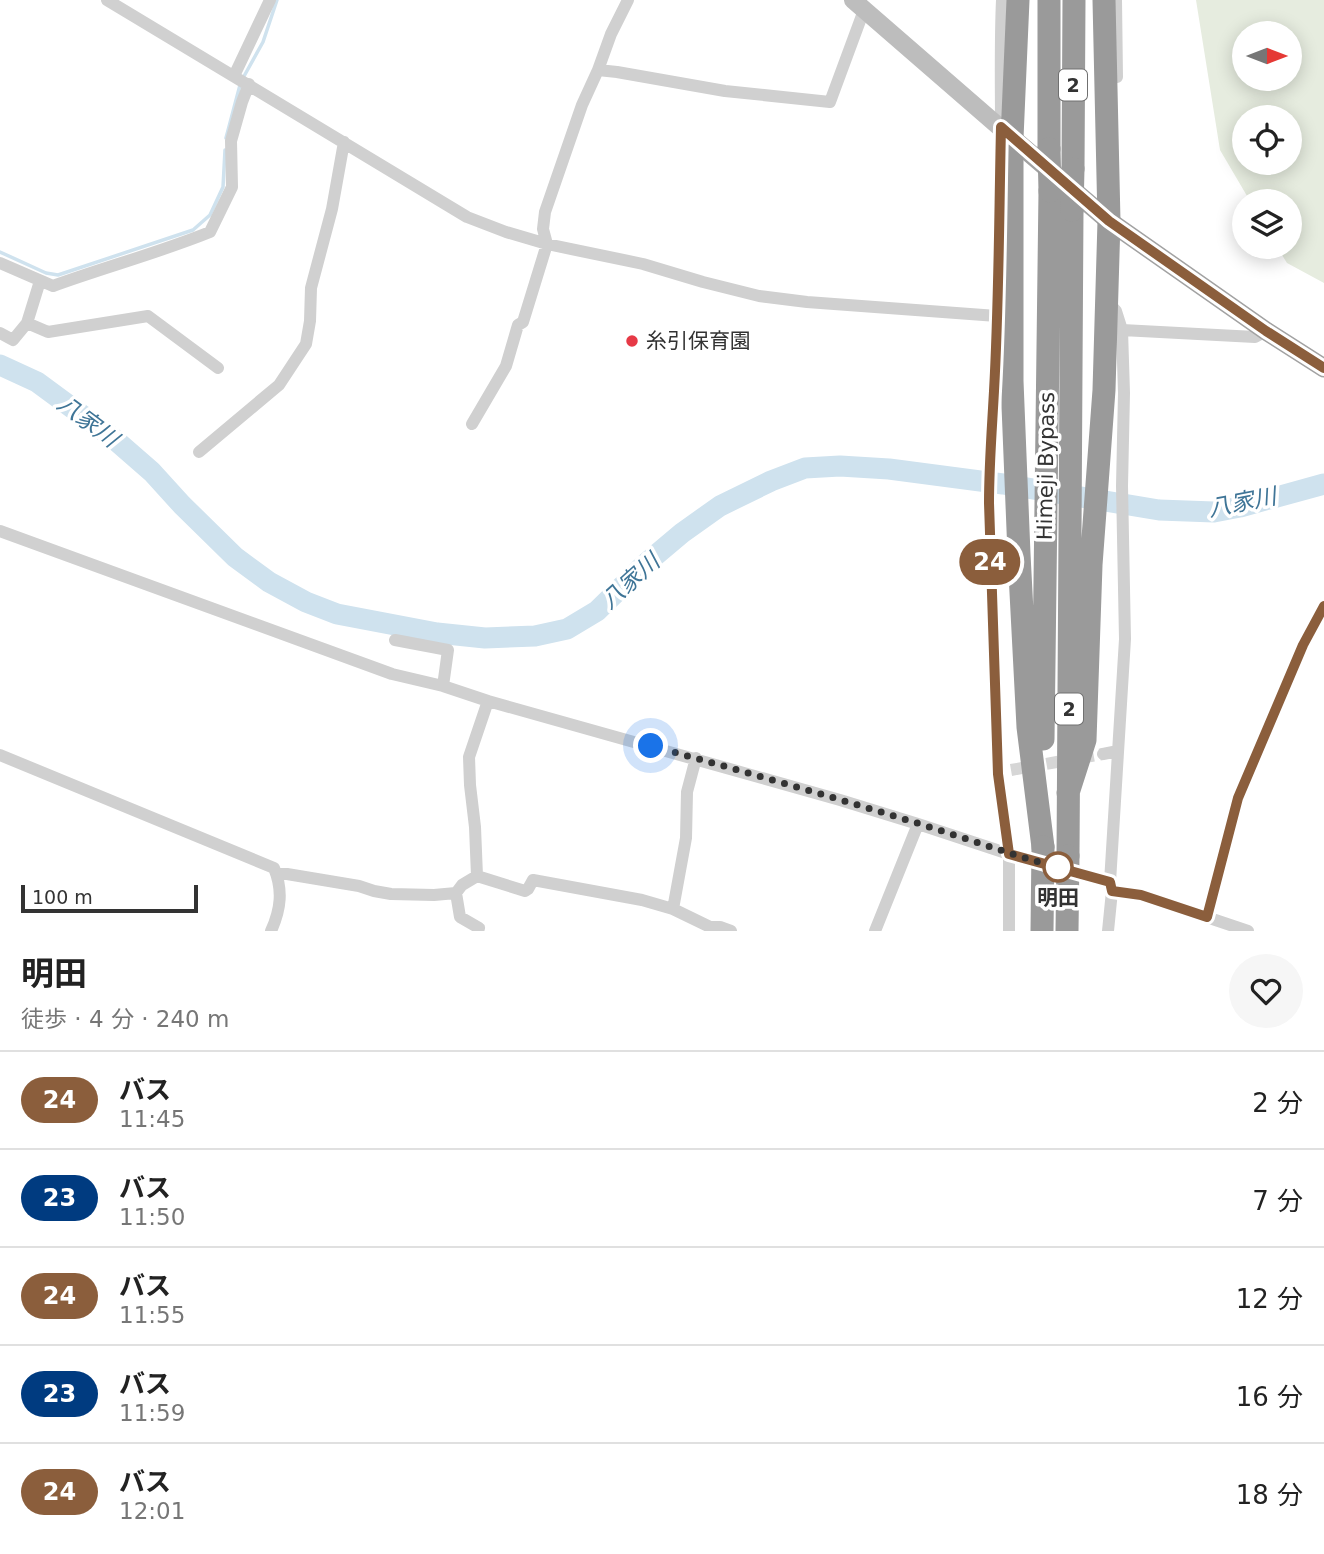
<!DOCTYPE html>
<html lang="ja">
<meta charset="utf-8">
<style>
:root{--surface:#fff;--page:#f6f6f6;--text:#222;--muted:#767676;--line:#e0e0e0}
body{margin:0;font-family:"DejaVu Sans","Noto Sans JP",sans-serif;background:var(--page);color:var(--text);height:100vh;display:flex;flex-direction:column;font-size:26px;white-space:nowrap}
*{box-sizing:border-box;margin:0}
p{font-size:23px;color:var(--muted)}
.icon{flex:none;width:38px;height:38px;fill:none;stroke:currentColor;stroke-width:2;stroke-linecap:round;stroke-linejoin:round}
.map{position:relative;height:931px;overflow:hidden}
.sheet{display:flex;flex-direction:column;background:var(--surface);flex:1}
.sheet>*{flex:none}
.badge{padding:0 14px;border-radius:23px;font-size:24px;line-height:46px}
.needle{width:46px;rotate:90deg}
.buttons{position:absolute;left:1232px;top:21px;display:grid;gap:14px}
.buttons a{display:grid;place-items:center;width:70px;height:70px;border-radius:50%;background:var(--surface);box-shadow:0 4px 18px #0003;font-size:35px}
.scale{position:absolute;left:21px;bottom:18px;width:177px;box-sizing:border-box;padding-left:7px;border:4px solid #333;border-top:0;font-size:19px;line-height:24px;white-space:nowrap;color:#333;-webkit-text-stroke:5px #fff;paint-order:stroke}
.you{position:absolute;width:35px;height:35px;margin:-18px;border:5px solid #fff;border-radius:50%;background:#1a73e8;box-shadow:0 0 0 10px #1a73e833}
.map>.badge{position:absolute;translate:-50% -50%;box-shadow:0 0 0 4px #fff}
.round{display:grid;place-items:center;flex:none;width:74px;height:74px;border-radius:37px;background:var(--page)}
.head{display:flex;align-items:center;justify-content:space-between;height:119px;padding:0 21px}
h1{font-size:33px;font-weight:700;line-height:52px}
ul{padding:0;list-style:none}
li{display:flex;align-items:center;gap:21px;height:98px;padding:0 21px;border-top:2px solid var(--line)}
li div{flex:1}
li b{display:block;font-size:26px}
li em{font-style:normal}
li .badge{min-width:77px;font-weight:700;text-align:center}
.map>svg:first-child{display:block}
</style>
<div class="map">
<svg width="1324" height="931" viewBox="0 0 1324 931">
<rect width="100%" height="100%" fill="#fff"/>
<path fill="#e6ecdf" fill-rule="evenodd" d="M1196,0H1324V283L1287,263L1277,247H1290V201H1250L1220,150ZM1244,33H1290V79H1244ZM1244,117H1290V163H1244Z"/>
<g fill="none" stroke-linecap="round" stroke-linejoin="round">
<path stroke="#cfe2ee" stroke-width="3.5" d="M243,78L263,42L277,0
M226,138L240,85
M0,252L46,273L58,275L193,230L210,215L223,187L225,150"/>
<path stroke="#cfe2ee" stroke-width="21" d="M0,365L37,382L113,438L152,472L182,505L235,557L269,582L306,602L337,614L437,633L485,638L535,636L567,629L597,611L644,565L682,533L720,506L771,481L805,468L840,466L889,469L1003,484L1159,510L1214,512L1240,507L1324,484"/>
<path stroke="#d6d6d6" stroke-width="12" stroke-dasharray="12 6" stroke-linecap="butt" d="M1011,770L1103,754"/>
<path stroke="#d0d0d0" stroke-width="12" d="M107,0L467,217L506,232L547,244L643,264L703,282L759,296L807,302L997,316
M1002,0C1000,43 1001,86 1001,129C1001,191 999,254 997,316C995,379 989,441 989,503L998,774L1009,854V931
M1116,0L1117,77
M598,70L617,72L725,91L830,102L864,10
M234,76L270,0
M0,263L53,286C105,267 158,253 210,232L232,187L231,141L242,102L249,84
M27,323L48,332L148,316L218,368
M1122,330L1255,337L1266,331
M0,333L13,340L27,323L40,281
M472,424L506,366L518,325L523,322L547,244L543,229L545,212L582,105L598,70L611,34L628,0
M199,452L279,385L306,344L310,321L311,288L332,209L344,142
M0,531L392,674L443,686L488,701L840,800L918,824L1009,854L1110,882
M395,640L448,650L443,686
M1103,754L1118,751
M0,755L274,868C283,890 281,909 271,931
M277,874H287L359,886L374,891L391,894L434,895L456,893
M477,876L525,891L528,889L533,880L642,900L673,909L710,927H720L731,931
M477,876L475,827L470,785L469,757L488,701
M477,876L462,885L456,893L460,917L479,928L478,931
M1112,891L1141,895L1248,931
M673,909L686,838L687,792L696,758
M1207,917L1238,798L1303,645L1324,606
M875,931L918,824
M1108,931L1112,891L1110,882L1125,639L1122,486L1124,393L1122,330L1116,311L1108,302"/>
<path stroke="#bdbdbd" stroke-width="18" d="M853,0L1012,138"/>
<path stroke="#a2a2a2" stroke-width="19" d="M1012,138L1109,221L1266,331L1324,368"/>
<path stroke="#9a9a9a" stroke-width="23" d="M1018,0L1012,138V381L1019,554L1028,727L1043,847
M1049,149V0
M1073,169L1074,0
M1043,739L1050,191
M1068,793L1085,740L1091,565L1104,390L1109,221L1104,0
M1068,856L1072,210"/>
<path stroke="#9a9a9a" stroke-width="23" d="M1049,149L1050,191
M1072,210L1073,169
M1042,931L1043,847
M1067,931L1068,856"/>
</g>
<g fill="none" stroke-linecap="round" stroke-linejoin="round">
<g stroke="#fff" stroke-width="16">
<path id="line" d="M1324,368L1266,331L1109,221L1001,127C999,215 999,303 994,391C992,428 989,465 989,503L998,774L1009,854L1110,882L1112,891L1141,895L1207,917L1238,798L1303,645L1324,606"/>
</g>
<use href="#line" stroke="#8b5e3c" stroke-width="10"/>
<path stroke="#333" stroke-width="7" stroke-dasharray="0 12.6" d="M651,746C740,770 829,796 917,823C965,838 1012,855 1060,868L1058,867"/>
</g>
<circle fill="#e63946" stroke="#fff" stroke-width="2.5" cx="632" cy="341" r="7"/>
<circle fill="#fff" stroke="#8b5e3c" stroke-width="3.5" cx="1058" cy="867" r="14"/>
<g text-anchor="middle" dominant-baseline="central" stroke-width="7" stroke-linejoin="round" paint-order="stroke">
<g fill="#fff" stroke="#707070" stroke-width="2">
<rect x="1059" y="69.5" width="28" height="31" rx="5"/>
<rect x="1055" y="693.5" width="28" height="31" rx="5"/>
</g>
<g font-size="19" font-weight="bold" fill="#333">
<text x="1073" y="85">2</text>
<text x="1069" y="709">2</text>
</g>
<g font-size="21" fill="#333" stroke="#fff" text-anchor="start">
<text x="646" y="341">糸引保育園</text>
</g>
<g font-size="21" fill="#333" stroke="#fff">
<text transform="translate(1046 466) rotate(-89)">Himeji Bypass</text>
</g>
<g font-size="21" font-weight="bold" fill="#333" stroke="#fff">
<text x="1058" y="898">明田</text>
</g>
<g font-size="23" font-style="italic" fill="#3f7597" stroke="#fff">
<text transform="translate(88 421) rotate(37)">八家川</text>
<text transform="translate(1242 502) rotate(-11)">八家川</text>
<text transform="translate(630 581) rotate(-42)">八家川</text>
</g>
</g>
</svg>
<div class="buttons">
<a><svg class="needle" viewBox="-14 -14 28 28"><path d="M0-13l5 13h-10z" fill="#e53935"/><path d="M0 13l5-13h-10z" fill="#767676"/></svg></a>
<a><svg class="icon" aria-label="locate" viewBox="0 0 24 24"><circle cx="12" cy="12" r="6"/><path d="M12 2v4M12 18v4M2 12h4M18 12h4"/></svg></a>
<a><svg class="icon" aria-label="layers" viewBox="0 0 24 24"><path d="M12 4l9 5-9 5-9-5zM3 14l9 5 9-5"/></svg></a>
</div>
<div class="scale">100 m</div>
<div class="you" style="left:651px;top:746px"></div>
<b class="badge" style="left:990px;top:562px;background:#8b5e3c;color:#fff">24</b>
</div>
<section class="sheet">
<div class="head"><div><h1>明田</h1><p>徒歩 · 4 分 · 240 m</p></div><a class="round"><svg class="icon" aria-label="heart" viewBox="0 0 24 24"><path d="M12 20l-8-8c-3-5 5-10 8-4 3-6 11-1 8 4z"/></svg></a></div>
<ul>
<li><span class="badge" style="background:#8b5e3c;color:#fff">24</span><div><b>バス</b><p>11:45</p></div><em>2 分</em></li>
<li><span class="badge" style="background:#003b80;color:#fff">23</span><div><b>バス</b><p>11:50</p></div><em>7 分</em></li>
<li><span class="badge" style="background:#8b5e3c;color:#fff">24</span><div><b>バス</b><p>11:55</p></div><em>12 分</em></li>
<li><span class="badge" style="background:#003b80;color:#fff">23</span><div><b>バス</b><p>11:59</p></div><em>16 分</em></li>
<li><span class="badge" style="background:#8b5e3c;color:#fff">24</span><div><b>バス</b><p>12:01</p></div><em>18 分</em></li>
</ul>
</section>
